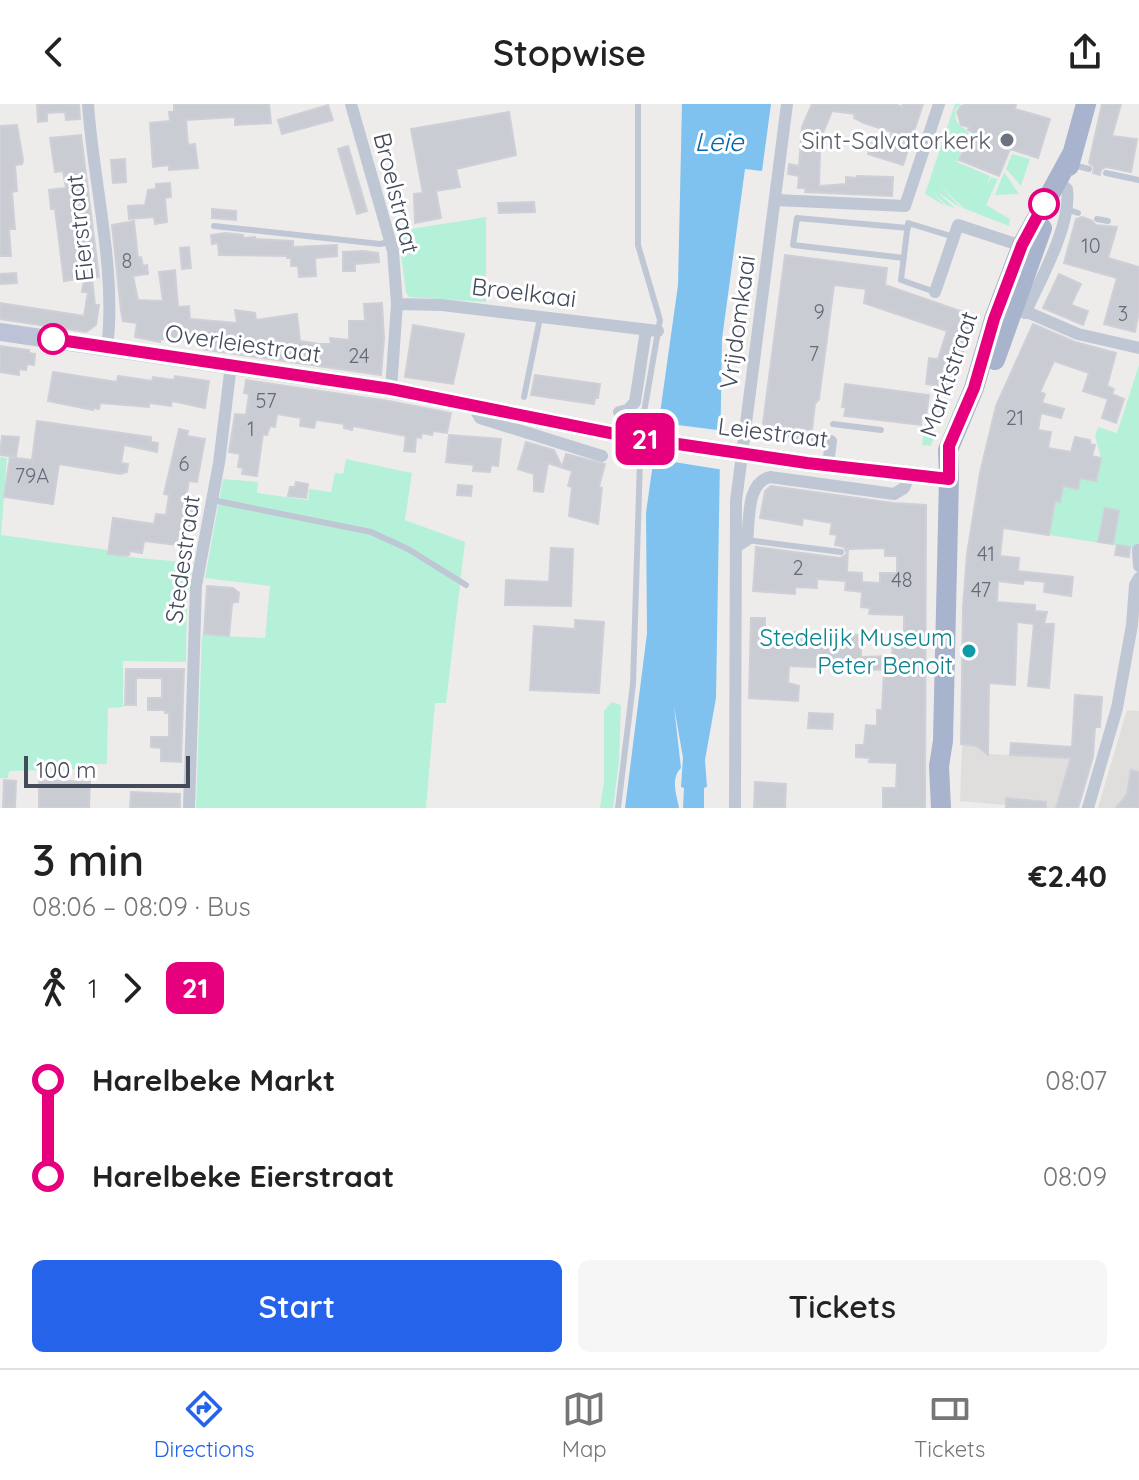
<!DOCTYPE html>
<meta charset="utf-8">
<style>
:root{--surface:#fff;--page:#f6f6f6;--text:#222;--muted:#767676;--line:#e0e0e0;--accent:#2563eb}
body{margin:0;font-family:Quicksand,sans-serif;background:var(--page);color:var(--text);height:100vh;display:flex;flex-direction:column;font-size:30px;white-space:nowrap}
*{box-sizing:border-box;margin:0}
p{font-size:26px;color:var(--muted)}
.icon{flex:none;width:44px;height:44px;fill:none;stroke:currentColor;stroke-width:2;stroke-linecap:round;stroke-linejoin:round}
.map{position:relative;height:704px;overflow:hidden}
.drawer{display:flex;flex-direction:column;background:var(--surface);flex:1}
.drawer>*{flex:none}
.badge{padding:0 16px;border-radius:12px;font-size:28px;line-height:52px}
.scale{position:absolute;left:24px;bottom:20px;width:166px;box-sizing:border-box;padding-left:8px;border:4px solid #434a5a;border-top:0;font-size:22px;line-height:28px;white-space:nowrap;color:#434a5a;-webkit-text-stroke:6px #fff;paint-order:stroke}
.map>.badge{position:absolute;translate:-50% -50%;box-shadow:0 0 0 4px #fff}
.legs{display:flex;align-items:center;gap:12px;height:88px;padding:0 32px;font-size:26px}
.legs p{margin-inline-start:auto}
.head{display:flex;align-items:center;justify-content:space-between;height:136px;padding:0 32px}
h1{font-size:44px;font-weight:600;line-height:60px}
.button{display:flex;gap:16px;margin-top:auto;padding:16px 32px}
.button a{flex:1;height:92px;border-radius:12px;background:var(--accent);color:#fff;font-size:32px;font-weight:600;line-height:92px;text-align:center}
.button a+a{background:var(--page);color:var(--text)}
ul{padding:0 32px;list-style:none}
li{display:flex;align-items:center;gap:28px;height:96px;font-size:30px}
li i{display:grid;place-items:center;width:12px;height:100%;margin:0 10px;background:currentColor}
li i::after{content:'';width:20px;height:20px;margin:-10px;border:6px solid;border-radius:50%;background:var(--surface)}
li p{margin-inline-start:auto}
li:first-child i{background:linear-gradient(#0000 50%,currentColor 0)}
li:last-child i{background:linear-gradient(currentColor 50%,#0000 0)}
header{display:flex;justify-content:space-between;align-items:center;height:104px;padding:0 32px;background:var(--surface);font-size:36px;font-weight:600}
.tabs{display:flex;justify-content:space-around;align-items:center;height:112px;border-top:2px solid var(--line);background:var(--surface);font-size:22px;color:var(--muted)}
.tabs a{display:grid;justify-items:center;gap:4px}
.tabs .on{color:var(--accent)}
.map>svg:first-child{display:block}
</style>
<header><svg class="icon" aria-label="back" viewBox="0 0 24 24"><path d="M15 5l-7 7 7 7"/></svg>Stopwise<svg class="icon" aria-label="share" viewBox="0 0 24 24"><path d="M12 15V3M7 8l5-5 5 5M5 13v7h14v-7"/></svg></header>
<div class="map">
<svg width="1139" height="704" viewBox="0 0 1139 704">
<rect width="100%" height="100%" fill="#eeeceb"/>
<path fill="#e0dddd" d="M1127,606L1139,607V704H1098Z
M962,641L977,642L987,650L1092,655L1078,704H1015V702L960,697Z"/>
<path fill="#b5f1d8" d="M955,0H961L955,6L956,17L969,29L957,58L990,72L987,81L991,73L998,75L986,101L1010,115L1009,122L963,104L938,79L961,104L937,88L955,104L946,101L930,85L945,102L925,90Z
M1012,50L1030,55L1021,82L1006,65Z
M1004,68L1019,90L995,91Z
M486,113V198L409,193L406,189L398,127Z
M1139,261V445L1049,431L1055,397L1063,382L1078,385L1080,374L1096,376L1101,354L1095,332L1098,323L1117,329Z
M926,315L939,316L931,342L922,341Z
M0,353L7,354L1,431L108,446V451L193,459L187,497L186,558L123,557V603L108,604L107,660H85V665L9,667L8,674H0Z
M346,355L412,369L405,416L465,438L446,599H435L426,704H196L202,531L265,534L270,482L205,474L223,375L258,378L257,389L308,396L309,385L331,388L335,369L343,370Z
M612,598L621,601L619,657L613,704H600L604,676V607Z"/>
<path fill="#7fc2f0" d="M682,0H771L762,67L745,65L722,235L716,594L705,656L707,683L704,684V704H683L684,684L681,683L683,654L674,602L681,664C670,675 677,692 679,704H625L647,529L646,409L678,181Z"/>
<path fill="#eeeceb" d="M654,318L725,327L724,366L649,354Z"/>
<path fill="#caccd4" stroke="#cfcfd8" stroke-width="2" fill-rule="evenodd" d="M37,0H79L80,15L66,16L65,8L47,9V17L38,18Z
M174,0H269L271,19L235,21V13L186,16L188,41L195,40L198,64L169,66V61L153,63L150,19L170,17L169,8H174Z
M812,0H895L902,3L903,0H923L903,61L868,50L871,39L886,44L892,28L864,19L854,14L855,10L832,7L815,48L820,49L819,82L846,80V73L857,74V72L893,73L892,92L805,88L806,84H798L799,72L788,70L789,60L799,62L802,23Z
M968,0H1016L1015,5L1050,15L1038,54L1010,45L999,72L959,56L972,27L968,26L969,23L961,21L957,8L961,2Z
M1102,0H1121L1112,32L1137,35L1131,68L1106,63L1101,66L1100,71L1093,69L1094,63L1089,59Z
M328,1L333,16L282,30L278,16Z
M509,8L516,51L456,65L460,83L436,87L441,114L415,119L414,90L423,89L411,25Z
M17,21L23,56L22,60L15,61L17,87L12,88L15,125H9L11,152H0V22Z
M81,31L99,173L92,174L95,201H99L96,221L86,228L0,215V199L84,212L88,188H82L84,174L64,177L55,105H51L49,86L66,84L63,67L55,68L50,34Z
M348,42L367,107L357,110L338,45Z
M125,55L126,78L113,79L111,56Z
M170,79L171,93L165,94L167,118L155,120L154,113L129,115L128,102L145,101L148,86L156,85V80Z
M534,98L535,108L499,109L498,99Z
M212,105L236,107V116L212,114Z
M1082,113L1091,116L1096,121L1117,123L1108,154L1139,163V207L1135,228L1104,220L1117,174L1064,159L1076,115Z
M134,117L138,154L141,153L143,162L147,161L148,170L133,172L138,196L163,197L159,168L175,166L178,203L189,202L190,215L237,219L235,206L255,209L256,216L297,210L300,237L320,240H331L330,234L349,236V217H365L364,200L382,199L384,234L381,271L200,245L201,238L160,235V238L135,233L137,219L123,217L121,207L112,121Z
M225,129L243,131V134L255,133V135L293,137V143L337,141V152L315,154L316,172L299,173L298,162H291V154H287V152L219,151L218,139L212,140L211,131Z
M189,143L191,164L182,165L180,144Z
M363,147L378,149L379,158L355,160V167H343V148Z
M785,151L887,164L885,181L975,212L951,284L926,280L929,254L938,255L947,227L864,199L866,185L834,181L819,295L815,300L812,326L765,322L763,319Z
M16,169L17,179L0,180V170Z
M1059,170L1081,180L1071,201L1088,207L1083,221L1043,204Z
M1033,220L1075,238L1116,249L1107,282L1114,285L1112,290L1124,295L1116,319L1102,314L1108,295L1083,287L1089,269L1054,257L1040,288L1045,290L1042,299L1064,305L1061,314L1041,309L1038,326L1051,328L1048,344L1071,348L1075,333L1090,336V340L1095,341L1092,352L1101,354L1096,377L1080,374L1078,385L1063,382L1060,398L1055,397L1049,431L1003,424L1000,452L1019,454L1018,467L1073,473L1071,492L1044,488L1045,478L1024,476L1023,480L998,477L997,498L1035,501V507L1047,508L1044,520H1054L1049,584L1028,582L1034,520L1017,518L1015,581L989,579L988,651L977,642L961,640L963,503L967,450L980,369L996,302Z
M413,221L464,230L453,280L405,273Z
M0,242L29,246V249L35,250L34,261L27,260L26,266L19,265V271L0,268Z
M53,268L117,278L118,272L152,277L153,273L174,276L175,272L209,277L205,304L172,297L171,302L149,299V303L100,299L99,305L93,304V306L48,297Z
M535,271L600,280L598,294H595L594,300L531,291Z
M246,276L389,297L451,309L447,329L433,327L432,331L422,329L421,334L416,333L415,348L404,347L406,332L353,322L352,326L344,324V320L316,316L314,324L300,322L301,314L277,310L275,323L270,322L267,331L263,330L257,372L242,370L243,364L238,363L240,350L229,348L235,310L246,311L249,290L244,289Z
M845,280L929,291L926,313H922L921,321L844,312L846,303H842Z
M37,317L151,333V338L158,339L157,348L124,341L121,359L128,360L127,368L120,370L59,360L53,400L4,393L10,353L32,356Z
M179,325L188,327L187,332L205,335L197,378L189,377L186,394L194,395L187,436L178,434L177,441L144,437L142,449L130,447L129,451L126,452L108,450L113,414L154,420L156,410L166,411L169,391L164,390Z
M449,331L501,335L498,362L491,361L490,368L473,367L474,361L446,358Z
M2,332L19,333L16,353L0,351Z
M526,338L554,346L562,363L566,350L605,360L599,383L602,384L598,420L569,412L572,383L568,382L572,367L548,359L543,388L534,387V370L518,365Z
M296,378L308,380L306,394L288,392L290,383H295Z
M458,381L472,382L471,392L457,391Z
M771,382L893,399L926,401L925,704H883V684H896L897,659L869,658L870,654L856,653V641H864L866,621L877,622V606H882L884,566L789,562L788,579L799,582L798,597L749,594L751,514H765V527L861,531V553L892,552L893,533H904V511L869,510L870,504L861,503L862,488L845,486L846,477L817,475V484L795,483V490L753,487L756,443L840,454L847,450L844,443L835,441L837,431L830,430L832,419L803,414L802,421L760,414L765,387ZM885,444V452H897V469H880V479L862,478V469L847,468L848,445Z
M1105,404L1119,407L1113,440L1098,438Z
M1117,441L1130,443L1129,453L1115,451Z
M551,444L573,445L571,502L505,501L506,476L549,478Z
M207,482L233,484L239,489L238,498H233L232,501L229,532L204,530Z
M575,516L604,518L599,589L530,586L534,522L575,525Z
M126,565H184L181,658L161,657V644L151,643V633H169V609H165V606H148V594H162V574H136V601H125Z
M1075,591L1102,593L1100,623H1095L1093,653L1078,704H1056L1071,654L1010,651L1011,639L1072,643Z
M809,609L833,610L832,625L808,624Z
M1131,666L1139,668V704H1116L1127,690Z
M4,676L16,677L15,704H3Z
M39,676L90,678L89,704H39Z
M755,678L786,680L785,704H754Z
M131,688L180,690V704H130Z
M1006,694L1046,698V704H1006Z"/>
<g fill="none" stroke-linecap="round" stroke-linejoin="round">
<path stroke="#c0c7d4" stroke-width="6" d="M1073,61L1089,65
M1106,69L1139,76
M1066,105L1078,109
M1097,115L1108,117
M214,122L380,140L390,138
M904,154L793,141L797,114L908,124
M935,188L901,176L908,119L954,133
M524,293L540,214
M833,320L881,326
M767,328L831,337
M212,396L371,428L408,445L466,481
M747,436L841,448
M618,704L633,580L640,356L643,314L660,216L638,141V0"/>
<path stroke="#c0c7d4" stroke-width="12" d="M88,0C93,78 117,166 107,244
M351,0L393,147L397,200L391,285
M776,96L905,102L939,0
M935,188L958,121L1028,144
M397,200L442,201L658,227
M1011,201L1078,230L1139,244
M1025,209C1040,177 1072,120 1067,85L1057,78
M478,302L477,309L480,314L602,352
M619,308L628,306L635,298L646,226
M828,360L831,337
M736,443L747,436C750,415 746,379 770,373L894,390L904,384L910,370
M1138,446L1139,462
M189,704L196,482L219,359L231,261
M735,704L736,397L787,0
M1088,704L1117,604L1132,521L1135,481L1139,474"/>
<path stroke="#bcc3d6" stroke-width="18" d="M0,228L391,285L630,333L807,359L949,375"/>
<path stroke="#a8b4cd" stroke-width="20" d="M1069,62L1086,0
M995,256L1042,124
M941,704L939,662L943,637L949,375L948,346L974,284L994,215L1022,141L1073,48"/>
</g>
<g fill="none" stroke-linecap="round" stroke-linejoin="round">
<g stroke="#fff" stroke-width="18">
<path id="line-1" d="M53,235L391,285L630,333L807,359L949,375V342L974,284L994,215L1022,141L1044,100"/>
</g>
<use href="#line-1" stroke="#e6007e" stroke-width="12"/>
</g>
<circle fill="#6b7280" stroke="#fff" stroke-width="3" cx="1007" cy="36" r="8"/>
<g fill="#fff" stroke="#e6007e" stroke-width="4">
<circle cx="1044" cy="100" r="14"/>
<circle cx="53" cy="235" r="14"/>
</g>
<circle fill="#0f9aa8" stroke="#fff" stroke-width="3" cx="969" cy="547" r="8"/>
<g text-anchor="middle" dominant-baseline="central" stroke-width="6" stroke-linejoin="round" paint-order="stroke">
<g font-size="20" fill="#656a78">
<text x="1091" y="141">10</text>
<text x="127" y="156">8</text>
<text x="819" y="207">9</text>
<text x="1123" y="209">3</text>
<text x="814" y="249">7</text>
<text x="359" y="251">24</text>
<text x="266" y="296">57</text>
<text x="1015" y="313">21</text>
<text x="251" y="324">1</text>
<text x="184" y="359">6</text>
<text x="32" y="371">79A</text>
<text x="986" y="449">41</text>
<text x="798" y="463">2</text>
<text x="902" y="475">48</text>
<text x="981" y="485">47</text>
</g>
<g font-size="24" fill="#5b616d" stroke="#fff" text-anchor="end">
<text x="991" y="36">Sint-Salvatorkerk</text>
</g>
<g font-size="24" fill="#434a5a" stroke="#fff">
<text transform="translate(397 89) rotate(76)">Broelstraat</text>
<text transform="translate(79 124) rotate(-96)">Eierstraat</text>
<text transform="translate(524 188) rotate(7)">Broelkaai</text>
<text transform="translate(737 218) rotate(-82)">Vrijdomkaai</text>
<text transform="translate(243 239) rotate(8)">Overleiestraat</text>
<text transform="translate(948 270) rotate(-71)">Marktstraat</text>
<text transform="translate(773 328) rotate(7)">Leiestraat</text>
<text transform="translate(182 455) rotate(-82)">Stedestraat</text>
</g>
<g font-size="24" fill="#0d838f" stroke="#fff" text-anchor="end">
<text x="953" y="533">Stedelijk Museum<tspan x="953" dy="28">Peter Benoit</tspan></text>
</g>
<g font-size="26" font-style="italic" fill="#0467ac" stroke="#fff">
<text x="719" y="37">Leie</text>
</g>
</g>
</svg>
<div class="scale">100 m</div>
<b class="badge" style="left:645px;top:335px;background:#e6007e;color:#fff">21</b>
</div>
<section class="drawer">
<div class="head"><div><h1>3 min</h1><p>08:06 – 08:09 · Bus</p></div><b>€2.40</b></div>
<div class="legs"><svg class="icon" aria-label="walk" viewBox="0 0 24 24"><circle cx="13" cy="4" r="2"/><path d="M13 8l-2 6 4 7M11 14l-3 7M7 12l3-4h3l4 4"/></svg>1<svg class="icon" aria-label="forward" viewBox="0 0 24 24"><path d="M9 5l7 7-7 7"/></svg><b class="badge" style="background:#e6007e;color:#fff">21</b></div>
<ul>
<li><i style="color:#e6007e"></i><b>Harelbeke Markt</b><p>08:07</p></li>
<li><i style="color:#e6007e"></i><b>Harelbeke Eierstraat</b><p>08:09</p></li>
</ul>
<div class="button"><a>Start</a><a>Tickets</a></div>
</section>
<nav class="tabs">
<a class="on"><svg class="icon" aria-label="directions" viewBox="0 0 24 24"><path d="M12 3l9 9-9 9-9-9zM9 14v-3h6M13 9l2 2-2 2"/></svg>Directions</a>
<a><svg class="icon" aria-label="map" viewBox="0 0 24 24"><path d="M3 6l6-2 6 2 6-2v14l-6 2-6-2-6 2zM9 4v14M15 6v14"/></svg>Map</a>
<a><svg class="icon" aria-label="tickets" viewBox="0 0 24 24"><path d="M3 7h18v10H3zM15 7v10"/></svg>Tickets</a>
</nav>
